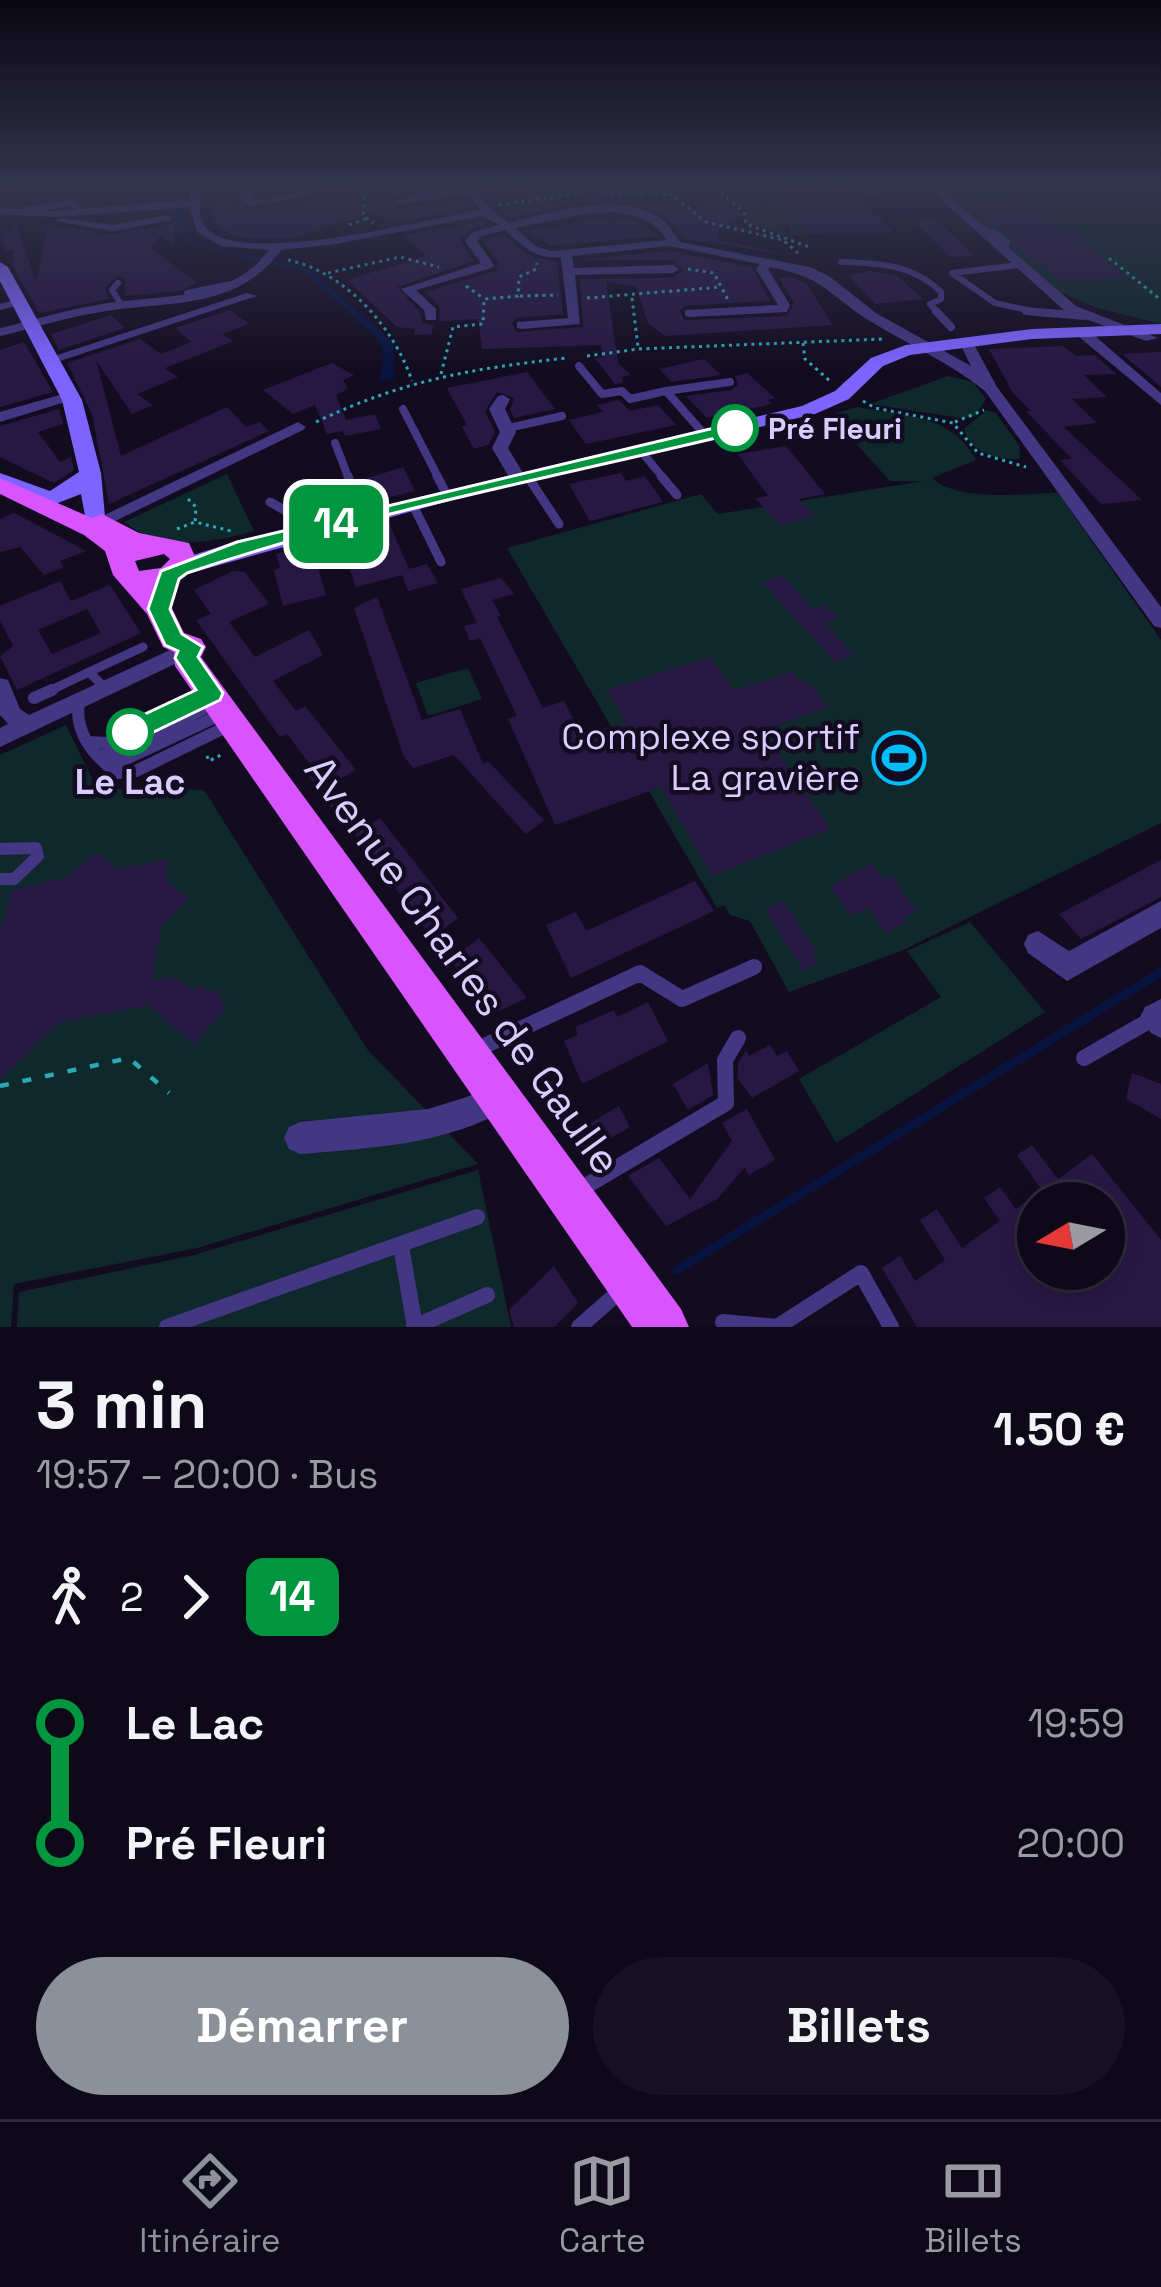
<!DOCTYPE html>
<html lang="fr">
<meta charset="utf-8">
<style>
:root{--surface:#0e0919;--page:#171222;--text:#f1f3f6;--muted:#9b9aa2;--line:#2e2a38;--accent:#8c9099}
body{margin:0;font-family:"Space Grotesk",sans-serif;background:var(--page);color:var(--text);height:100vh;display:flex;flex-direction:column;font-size:45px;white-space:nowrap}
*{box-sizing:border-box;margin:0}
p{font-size:39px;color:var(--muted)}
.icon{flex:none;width:66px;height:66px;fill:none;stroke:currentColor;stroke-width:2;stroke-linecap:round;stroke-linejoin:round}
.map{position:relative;height:1327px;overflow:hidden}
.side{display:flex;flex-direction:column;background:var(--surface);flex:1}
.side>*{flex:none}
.badge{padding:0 24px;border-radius:18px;font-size:42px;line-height:78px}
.needle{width:78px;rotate:260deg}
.tools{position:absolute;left:1017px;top:1182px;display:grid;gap:24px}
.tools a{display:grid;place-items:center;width:108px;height:108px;border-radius:50%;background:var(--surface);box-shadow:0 6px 18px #0003,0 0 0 3px var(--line);font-size:60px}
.map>.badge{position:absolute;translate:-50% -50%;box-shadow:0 0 0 6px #fff}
.legs{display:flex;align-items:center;gap:18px;height:132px;padding:0 36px;font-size:39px}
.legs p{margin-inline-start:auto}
.overview{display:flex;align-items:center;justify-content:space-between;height:204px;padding:0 36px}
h1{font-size:66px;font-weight:600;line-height:90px}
.cta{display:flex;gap:24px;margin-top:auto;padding:24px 36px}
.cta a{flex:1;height:138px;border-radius:72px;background:var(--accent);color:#fff;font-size:48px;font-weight:600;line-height:138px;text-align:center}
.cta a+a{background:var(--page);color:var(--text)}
ul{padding:0 36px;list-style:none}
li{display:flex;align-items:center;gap:42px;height:120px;font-size:45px}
li i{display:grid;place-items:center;width:18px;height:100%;margin:0 15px;background:currentColor}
li i::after{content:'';width:30px;height:30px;margin:-15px;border:9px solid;border-radius:50%;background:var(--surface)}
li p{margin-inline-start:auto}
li:first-child i{background:linear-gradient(#0000 50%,currentColor 0)}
li:last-child i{background:linear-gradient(currentColor 50%,#0000 0)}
.tabs{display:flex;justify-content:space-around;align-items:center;height:168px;border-top:3px solid var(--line);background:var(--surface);font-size:33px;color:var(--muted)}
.tabs a{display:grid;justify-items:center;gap:6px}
.tabs .active{color:var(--accent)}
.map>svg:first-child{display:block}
</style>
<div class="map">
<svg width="1161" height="1327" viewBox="0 0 1161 1327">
<rect width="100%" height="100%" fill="#130c21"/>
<path fill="#0f282b" d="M733,184H740L783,222L750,188L761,186L770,195L827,192L833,200L779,197L807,235H792L787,224L783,234L747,223L746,211L727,197L733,195L730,191Z
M934,184L1161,187V324L1094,307L1052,288Z
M948,376L973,382L986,399L975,416L961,418L870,404Z
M857,407C904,417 950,412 976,460L932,478C959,503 1023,493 1058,493L1161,640V823L901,951L789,992L750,921L730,915L724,905L717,908L507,548L701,494L718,514L924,481H890L830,415Z
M987,410L996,413L1020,447L1019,459C996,460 970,452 964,429Z
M227,474L254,531C210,543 163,552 124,522Z
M468,668L482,699L428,716L416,683Z
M66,725L98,791L141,787L204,790L367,1049L478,1164L197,1248L14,1284L11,1327H0V755Z
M970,922L1045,1012L836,1143L799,1079L941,997L907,951Z
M478,1170L511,1327H17L19,1292L194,1255Z"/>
<path fill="#08143f" d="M171,184H181L185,229L196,243L310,269L393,343L394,380L380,381L384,353L377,338L305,272L188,244L177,230Z"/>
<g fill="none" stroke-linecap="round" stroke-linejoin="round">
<path stroke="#08143f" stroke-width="9" d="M677,1270L1161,972"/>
</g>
<path fill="#271843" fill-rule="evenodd" d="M211,184H232L238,203L251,210L312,199L313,184L407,187L412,192L390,198L395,209L465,199L472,207L393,223L371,213L293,238L257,239L233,236L215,223Z
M436,184H533L570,204L510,218L477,186H430Z
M802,184L813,196L819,193V184H848L893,232L807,234L770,185Z
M701,192L719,196L744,215L718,230L719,240L787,255L683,238L665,216L646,206L607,200L578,203L590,196L700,210Z
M1021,197L1064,231L1081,232L1077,240L1126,277L1062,280L1014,246L1013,238L1001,227L989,224L961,201Z
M615,217L643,224L659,236L551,246L525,231Z
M936,220L972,253L974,256L951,257L914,221Z
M15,221L36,281L48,225L112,235L175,223L174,244L160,236L151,248L197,283L180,291L125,296V279L117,276L105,288L109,299L39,313L13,266V249L6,251L0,234L12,231Z
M482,221L487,224L470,229L460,241L474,261L397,287L420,312L423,323L433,325L432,334L414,335L415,329L397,327L347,280L426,256L404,236Z
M504,235L528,255L557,262L563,314L517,318L512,322L516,332L583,327L580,279L673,278L683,270L673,260H577L669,251L752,267L770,301L685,306L680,310L684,320L787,316L794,303L779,278L791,277L806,283L833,325L665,336L648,323L636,287L606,281L618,363L631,375L622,377L623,383L615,384L595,358L603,357L601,345L482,349L478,319L440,321L439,306L425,292L496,271L498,262L483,241Z
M870,271L897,276L923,299L875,304L848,275Z
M230,310L249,324L222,334L234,341L165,368L178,377L137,394L153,405L132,414L96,360L121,456L227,407L246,427L260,422L269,431L109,504L92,414L67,363L140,339L161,354L191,342L175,328Z
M111,315L125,328L59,350L51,334Z
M24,342L53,392L0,407V350Z
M1063,346L1076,356L1094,355L1117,374L1084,375L1107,397L1072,399L1097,423L1064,427L1142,500L1101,504L1060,460L1072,459L1026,411H1031L1013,393L989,349Z
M1161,352V387L1122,354Z
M704,359L721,375L672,382L659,369Z
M332,363L354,375L343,380L348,389L336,395L346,420L375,414L381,429L345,436L343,431L327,434L315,405L293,414L263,390Z
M527,372L555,409L514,418L510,409L514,398L497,392L485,411L495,432L488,445L474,449L462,426L467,425L447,388Z
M747,373L775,398L768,400L772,404L707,418L686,396L732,390L738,384L735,376Z
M619,400L630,411L658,405L676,425L586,444L569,420L603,412L597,405Z
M59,409L63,424L38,432L60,462L71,457L74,470L54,483L0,457V426Z
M786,446L825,494L799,499L815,516L780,526L755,498L768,496L738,454Z
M403,467L415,491L390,497L387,490L365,496L359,481Z
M621,473L626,481L645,476L663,502L590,521L569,484Z
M14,513L41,527L86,551L60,561L64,567L44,575L20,547L0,552V519Z
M389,523L409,569L427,564L438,583L408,591L402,575L356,587L339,536Z
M311,544L326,595L283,606L274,570L280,568L276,554Z
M233,571L245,572L269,604L229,622L255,657L309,630L323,655L273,681L296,711L305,706L356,770L331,784L350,809L338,817L303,768L309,763L287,734L280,737L196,620L211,614L194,590Z
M783,576L813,609L826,605L838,619L825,623L854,656L835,662L762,582Z
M501,578L514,594L492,600L501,616L497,617L543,708L564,701L580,733L626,723L607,690L710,657L734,691L792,672L800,682L806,680L828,707L762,730L831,829L712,876L661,787L555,825L508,719L517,716L480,638L470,641L464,626L477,623L461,589Z
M60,581L71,601L110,585L141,633L17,690L0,656L13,646L0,621V606ZM87,609L101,633L52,654L38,630Z
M377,597L422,720L460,709L483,764L488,761L544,820L526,834L454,755L413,768L404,757L354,608Z
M380,818L458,918L432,937L355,834Z
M96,852L118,869L168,859L166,881L189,898L161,926L152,981L175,977L194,991L200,985L209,991L221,990L219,1001L227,1007L194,1044L148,1005L60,1022L0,1079V935L12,890L68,877Z
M1161,860V897L1081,939L1059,914Z
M871,863L883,878L890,874L916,911L904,917L908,922L886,933L868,908L851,916L830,887Z
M695,881L714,911L571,978L546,925L576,912L586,931Z
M784,902L816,951L812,953L818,963L803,970L765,910Z
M479,938L527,998L490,1015L451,960Z
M648,1002L668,1041L582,1084L564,1041L578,1035L575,1027L589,1021L614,1010L617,1017Z
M770,1045L777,1056L787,1051L799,1071L752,1098L738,1079V1063L746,1050L749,1056Z
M708,1063L713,1095L688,1110L673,1084Z
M1132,1073L1161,1084V1119L1126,1099Z
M619,1106L630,1127L587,1152L574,1133Z
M747,1109L775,1160L749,1175L745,1167L717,1199L666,1226L628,1176L659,1158L690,1199L732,1141L722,1123Z
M1032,1145L1058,1179L1092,1154L1161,1240V1327H917L882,1268L900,1256L915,1281L945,1260L920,1220L937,1209L962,1248L1000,1221L984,1198L1000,1187L1016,1209L1042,1190L1017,1155ZM1038,1203H1104V1269H1038Z
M554,1266L578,1303L554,1327H514L509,1310Z"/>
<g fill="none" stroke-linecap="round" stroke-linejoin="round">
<path stroke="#2aaab6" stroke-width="3" stroke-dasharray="3 4.5" stroke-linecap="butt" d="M357,184L365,196L363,215L373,223
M658,184L706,222L783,240L798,253
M721,193L744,212L746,224L809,247
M499,205L588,192L671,195
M349,225L366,219
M1109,258L1161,300
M288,260C345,272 394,327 412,381
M688,269L714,273L728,300
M328,273L400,257L439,267
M466,286L483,298
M520,296L558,295
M587,298L721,287
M632,298L638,347
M803,343L805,359L830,381
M587,356L638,349L883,339
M441,374L453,327L483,324L484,299L518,296L519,277L536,269L537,263
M863,401L875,408L953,423L978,453L1026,467
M316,422C404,380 470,369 566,358
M955,422L984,410
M188,499L196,507L195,522L235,532
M177,529L195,522
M207,756L209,761L223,754"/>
<path stroke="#2aaab6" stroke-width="4.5" stroke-dasharray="9 14" stroke-linecap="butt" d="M0,1086L129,1058L169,1093"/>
<path stroke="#433682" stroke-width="6" d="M809,184L813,189
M863,184L872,193
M0,189L51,184
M26,210L69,203L79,208L77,212
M982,231L996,233L1007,243L998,246
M841,262C879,263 912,264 941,292V299L930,304L939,314
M1019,265L952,273L995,303L1046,314
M118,283L112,290L121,304
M187,293L236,283
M0,307L18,302"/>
<path stroke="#433682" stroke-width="8" d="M936,311L951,327
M1026,311L1085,316
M579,366L602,394L622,391L630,399L666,391L705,435
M666,391L730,382
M403,409L439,479
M508,428L562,416
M335,443L349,479
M641,451L664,479"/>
<path stroke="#433682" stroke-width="9" d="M348,476L364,517
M437,476L447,495
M661,476L677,495
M528,477L559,524
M270,502L286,511L297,533
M413,505L441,562
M89,672L143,647
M45,693L89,672L106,689"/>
<path stroke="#433682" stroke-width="12" d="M34,698L52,690
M79,702C74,732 94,756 117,773L136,771L230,725
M89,742L108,743L208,694
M98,756L121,751L215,703
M109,767L222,714
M0,849L36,848L38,856L14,879H0
M748,970L756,966"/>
<path stroke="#433682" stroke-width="16" d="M478,1049L640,973L682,999L754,967
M1084,1058L1154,1018
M581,1189L726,1103L725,1060L738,1038
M401,1246L415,1327
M723,1322L777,1327L861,1273L891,1327
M167,1327L477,1217
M414,1327L487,1295
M579,1327L619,1292"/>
<path fill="#433682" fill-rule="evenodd" d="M191,184H201C200,198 196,219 207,229C246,267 427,219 481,210L467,194L394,205V201L421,195L410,184H422L431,193L474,189L493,212L509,223C554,212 620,190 662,219C669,225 674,234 680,242L810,267L829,276L876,313L971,366L959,342L971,339L997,387L1161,607V628L1154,626L985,391C949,362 909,345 870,321C827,294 826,278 770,267L768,269L790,305L787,312L690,317L685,316V310L778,305L756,269L760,264L669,246L572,256L574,268L673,265L679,269L673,273L575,275L580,324L522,329L517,328V322L568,318L561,257C536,260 522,246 505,230L481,236L477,241L494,265L492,268L416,290L436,309V320H426L424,310L401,289L481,263L465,241L473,232L499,225L483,216L335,244L281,250C236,312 168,300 101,312C67,317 34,328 0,336V328C34,320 68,309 102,304C161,294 230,303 269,250L221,246L197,232L190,207L54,217L0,214V208L54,211L190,200ZM615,212C638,216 654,220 667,240L551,251L535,246L515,228L585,214Z
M236,184H246L254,200L300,193L298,184H308L311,195L253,206L242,202Z
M924,184H935L1076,306L1158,338L1146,341L1066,312Z
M168,215L172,220L113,231L55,221L60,218L113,225Z
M247,293L257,296L57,362L45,359Z
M1078,330H1088L1161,393V405L1078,336Z
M70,392L75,393V399L0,422V412Z
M503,395L510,399L505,409L516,432L508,448L527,480L519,485L513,484L492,448L500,432L489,409L498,396Z
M298,422L306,427L303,430L107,525H95L92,521Z
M170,650L177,653L180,658L177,663L0,747V728L8,724L0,715V678L8,680L20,709L29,715Z
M1161,901V928L1067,981L1028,953L1024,944L1028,935L1038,931L1069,951Z
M1161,999V1038L1151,1033L1140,1017L1145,1007Z
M499,1082L510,1086L514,1097L510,1108C443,1145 374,1148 300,1154L289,1149L284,1138L289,1127L300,1122L428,1109L467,1097Z"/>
<path fill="#7d64ff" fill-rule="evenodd" d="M0,262L8,267L82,400L101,473L105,516L102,521H86L81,494L50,506L0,487V473L50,491L79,472L62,400L0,281Z
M1161,324V334L1032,339L910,355L883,366L849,399L815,414L456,499L180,576L168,568L171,562L244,539L802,406L835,391L871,358L906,345L1032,329Z"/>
<path fill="#d754ff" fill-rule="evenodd" d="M0,478L92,518L102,514L139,533L189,543L197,561C186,579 175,584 155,587L169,602L184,633L201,639L206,647L201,657L681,1309L689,1327H632L175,666L174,652L163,647L147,614L113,575L105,551L84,535L0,494ZM164,554L170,559L161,568L139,571L135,561Z"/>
</g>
<linearGradient id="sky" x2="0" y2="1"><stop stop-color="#0a0712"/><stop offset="0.5" stop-color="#33344e"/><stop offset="1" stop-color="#33344e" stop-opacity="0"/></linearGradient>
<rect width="1161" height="370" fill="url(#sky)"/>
<path fill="#009640" stroke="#fff" stroke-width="3" d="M735,423L741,424V432C556,477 367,512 187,573L179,579L170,609L182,634L203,647L198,657L223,693L220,700L139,739H122L118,732L122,725L196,690L175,658L178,651L165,645L148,609L161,571L237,542Z"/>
<defs>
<g id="stadium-ring" transform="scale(2.7)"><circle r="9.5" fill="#130c21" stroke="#00bcf8" stroke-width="1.5"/><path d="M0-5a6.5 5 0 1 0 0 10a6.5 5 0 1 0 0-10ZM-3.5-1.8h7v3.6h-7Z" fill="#00bcf8"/></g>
</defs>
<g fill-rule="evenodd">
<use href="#stadium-ring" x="899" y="758"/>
</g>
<g fill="#fff" stroke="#009640" stroke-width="6">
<circle cx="735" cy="428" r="21"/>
<circle cx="130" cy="732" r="21"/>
</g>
<g text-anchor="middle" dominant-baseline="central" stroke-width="9" stroke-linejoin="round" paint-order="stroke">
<g font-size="30" font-weight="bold" fill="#d9cdff" stroke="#130c21" text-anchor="start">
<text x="768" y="428">Pré Fleuri</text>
</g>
<g font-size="36" fill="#d9cdff" stroke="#130c21" text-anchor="end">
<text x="860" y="737">Complexe sportif<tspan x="860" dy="41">La gravière</tspan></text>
</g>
<g font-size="36" font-weight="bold" fill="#d9cdff" stroke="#130c21">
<text x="130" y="782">Le Lac</text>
</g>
<g font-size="42" fill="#d9cdff" stroke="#130c21">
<text transform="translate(463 965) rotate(54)">Avenue Charles de Gaulle</text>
</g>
</g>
</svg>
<div class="tools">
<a><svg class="needle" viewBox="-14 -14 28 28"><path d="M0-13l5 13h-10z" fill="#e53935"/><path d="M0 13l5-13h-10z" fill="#9b9aa2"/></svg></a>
</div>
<b class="badge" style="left:336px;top:524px;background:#009640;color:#fff">14</b>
</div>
<section class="side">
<div class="overview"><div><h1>3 min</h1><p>19:57 – 20:00 · Bus</p></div><b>1.50 €</b></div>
<div class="legs"><svg class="icon" aria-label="walk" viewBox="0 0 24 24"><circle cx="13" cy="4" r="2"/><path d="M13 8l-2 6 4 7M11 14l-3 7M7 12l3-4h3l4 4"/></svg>2<svg class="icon" aria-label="forward" viewBox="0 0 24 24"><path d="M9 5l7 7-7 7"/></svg><b class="badge" style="background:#009640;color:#fff">14</b></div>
<ul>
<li><i style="color:#009640"></i><b>Le Lac</b><p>19:59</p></li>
<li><i style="color:#009640"></i><b>Pré Fleuri</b><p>20:00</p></li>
</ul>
<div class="cta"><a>Démarrer</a><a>Billets</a></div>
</section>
<nav class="tabs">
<a class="active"><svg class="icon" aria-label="directions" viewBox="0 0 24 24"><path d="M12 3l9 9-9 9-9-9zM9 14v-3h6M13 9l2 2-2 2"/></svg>Itinéraire</a>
<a><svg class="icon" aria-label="map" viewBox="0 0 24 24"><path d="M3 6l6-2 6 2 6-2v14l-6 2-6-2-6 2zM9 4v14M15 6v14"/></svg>Carte</a>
<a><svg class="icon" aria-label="tickets" viewBox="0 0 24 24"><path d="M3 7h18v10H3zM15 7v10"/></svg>Billets</a>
</nav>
